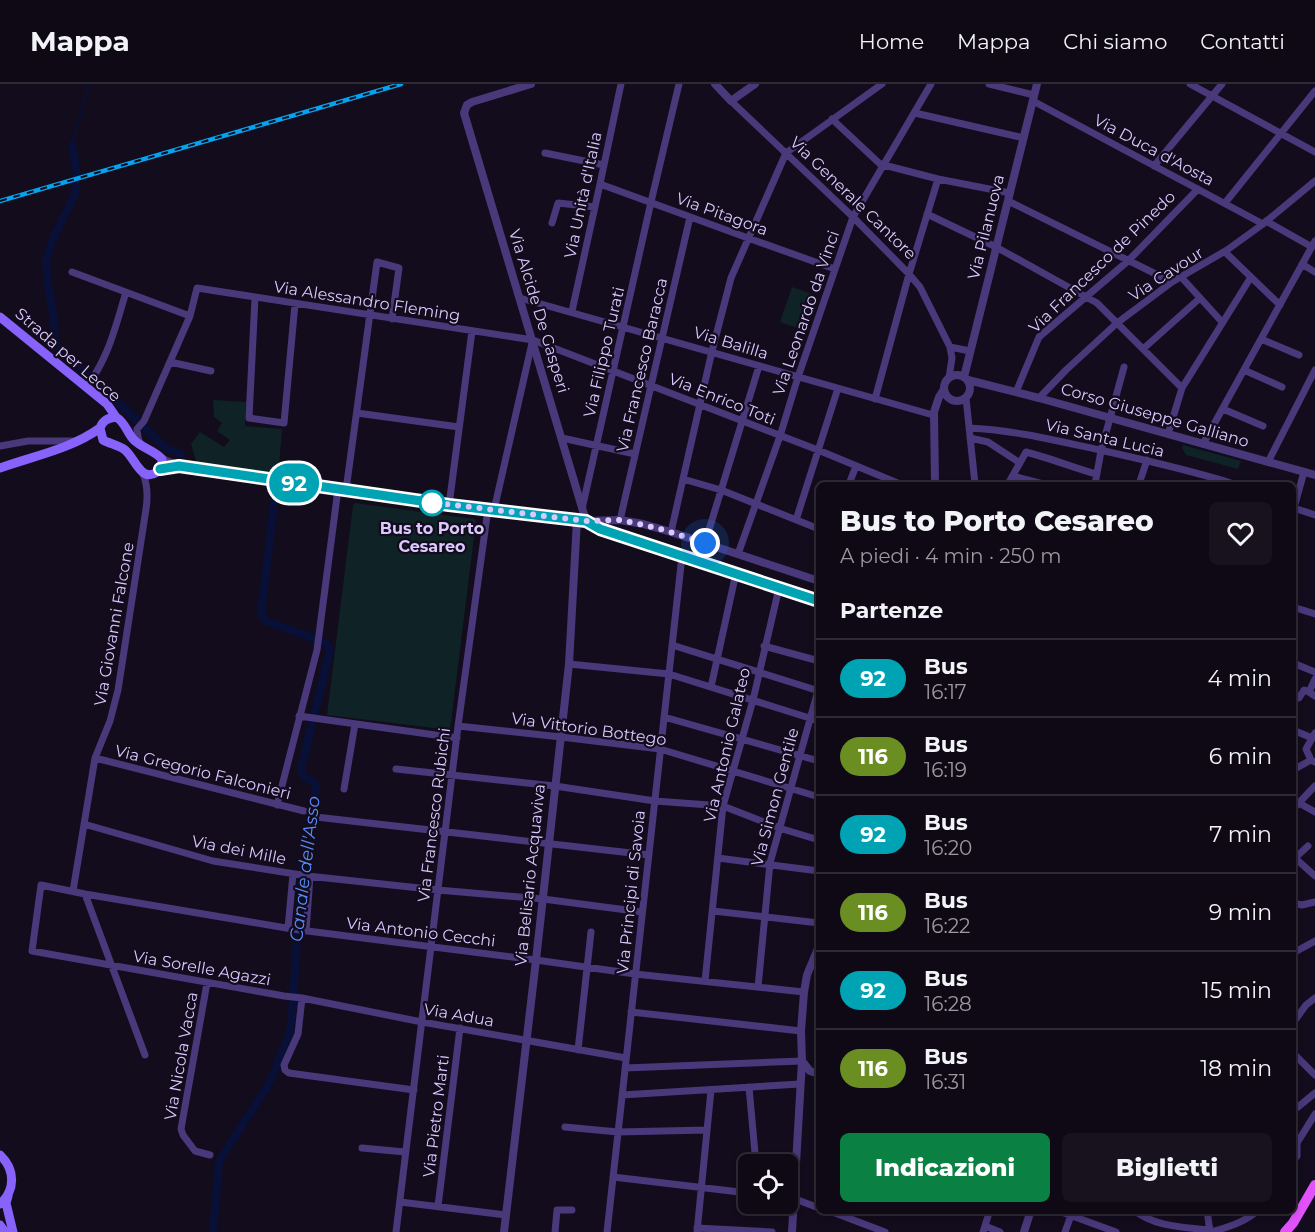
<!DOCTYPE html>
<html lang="it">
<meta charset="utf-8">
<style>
:root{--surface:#0e0915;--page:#17121e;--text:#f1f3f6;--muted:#9b9aa0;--line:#2e2a34;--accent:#0b8043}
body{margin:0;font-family:Montserrat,sans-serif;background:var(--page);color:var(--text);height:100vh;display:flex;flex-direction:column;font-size:22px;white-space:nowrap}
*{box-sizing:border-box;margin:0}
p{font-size:20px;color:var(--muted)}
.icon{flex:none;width:33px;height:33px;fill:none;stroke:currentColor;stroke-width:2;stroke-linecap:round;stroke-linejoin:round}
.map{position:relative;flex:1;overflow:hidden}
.drawer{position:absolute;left:816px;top:398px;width:480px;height:732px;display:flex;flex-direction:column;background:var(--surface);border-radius:9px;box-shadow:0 3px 9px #0003,0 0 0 2px var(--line)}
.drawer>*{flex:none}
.badge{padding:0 12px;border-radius:20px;font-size:21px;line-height:39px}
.buttons{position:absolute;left:738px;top:1070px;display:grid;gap:12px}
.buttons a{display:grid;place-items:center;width:60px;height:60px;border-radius:9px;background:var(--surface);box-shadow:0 3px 9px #0003,0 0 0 2px var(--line);font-size:30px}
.you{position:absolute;width:30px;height:30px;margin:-15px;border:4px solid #fff;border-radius:50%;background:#1a73e8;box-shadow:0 0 0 9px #1a73e833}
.map>.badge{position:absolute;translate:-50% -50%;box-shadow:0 0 0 3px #fff}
h2{padding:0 24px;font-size:22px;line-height:54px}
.round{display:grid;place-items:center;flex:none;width:63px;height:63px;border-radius:9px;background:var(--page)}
.head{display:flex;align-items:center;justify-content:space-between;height:102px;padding:0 24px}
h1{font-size:28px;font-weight:800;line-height:45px}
.button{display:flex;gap:12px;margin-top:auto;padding:12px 24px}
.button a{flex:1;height:69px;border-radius:9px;background:var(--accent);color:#fff;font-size:24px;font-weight:800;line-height:69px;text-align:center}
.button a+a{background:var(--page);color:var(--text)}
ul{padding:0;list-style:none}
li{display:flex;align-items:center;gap:18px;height:78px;padding:0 24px;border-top:2px solid var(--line)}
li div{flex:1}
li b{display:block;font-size:22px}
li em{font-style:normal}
li .badge{min-width:66px;font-weight:700;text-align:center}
header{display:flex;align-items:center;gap:36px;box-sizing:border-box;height:84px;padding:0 30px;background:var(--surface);border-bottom:2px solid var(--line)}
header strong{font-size:28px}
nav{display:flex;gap:33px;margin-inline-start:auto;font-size:21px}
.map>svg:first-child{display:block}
</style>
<header>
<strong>Mappa</strong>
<nav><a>Home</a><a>Mappa</a><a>Chi siamo</a><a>Contatti</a></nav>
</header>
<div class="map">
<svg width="1315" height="1148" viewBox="0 0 1315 1148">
<rect width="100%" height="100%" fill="#120c1c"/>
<path fill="#0f2226" d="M792,203L815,211L803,246L780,238Z
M213,316L246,318L245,342L282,345L278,394L197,381L191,360L200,348L224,363L230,356L217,347L222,339L214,333Z
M1183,361L1241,377L1238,385L1186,371L1182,364Z
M355,419L474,435L476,437L450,646L327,631L353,421Z"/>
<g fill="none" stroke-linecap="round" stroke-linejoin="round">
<path stroke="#091038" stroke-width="2" d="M72,61L86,10L91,0"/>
<path stroke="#091038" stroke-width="8" d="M72,61L77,90L75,110L52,157L46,177L48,200L54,236L55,257L58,264L88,290L167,365L181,370
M213,1148L219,1077L269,1000L290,948L293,920L297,853L303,783L316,705L314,698L304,693L301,685L330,566L326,559L266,537L261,529L274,419"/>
<path stroke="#49387a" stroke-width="7" d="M989,0L1034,11
M1190,0L1315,68
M731,17L853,133L909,190L920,203L950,263L952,274L949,294
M1033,17L1263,140
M915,29L1024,54
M832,35L880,80L884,81L938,95L1010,109
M545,69L604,81
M1154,82L1222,0
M600,100L748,154L835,185
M1008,117L1172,198
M1225,119L1315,7
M927,130L996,163L1097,219L1182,304
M1266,137L1312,163
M552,139L558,119L595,123
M1225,168L1280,221
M1302,180L1315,188
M72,188L190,232
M1182,194L1222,238
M255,214L249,334L284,339L295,220
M520,214L933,331
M572,227L600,100L621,0
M1261,255L1299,271
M950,263L970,267
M1143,265L1200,214
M170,278L211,287
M1244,286L1282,303
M86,303C108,276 116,241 126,208
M1016,308L1039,253L1128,177L1198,105
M966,314L975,400
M1039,314L1066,286L1117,239L1172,198L1227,166L1263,140L1315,97
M875,315L909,190L938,95
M1223,325L1263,342
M357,329L459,343
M969,344C1014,346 1057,357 1100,366C1145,376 1190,386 1234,400
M1168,350L1182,304L1251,193
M562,354L635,370
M970,354L988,358L1020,379
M140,360L138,353L137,345L144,337L190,232L197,204L533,256L818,366L900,400
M1203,360L1315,157
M0,362L28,357H75
M1268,378L1315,286
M1013,392L1043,400
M683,395L721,406L819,445
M849,400L856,382
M1008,400L1026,368C1049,374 1072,383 1096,390
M1095,400L1101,367L1124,283
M1139,400L1147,376
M346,406L377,178L399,184L392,235
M449,421L472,247
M1294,424L1315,431
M582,425L651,118L679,0
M494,426L532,259
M1293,427L1304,388
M620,436L690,133
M796,436L838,304
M671,448L712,267L731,194L786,69L882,0
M705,459L759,282
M738,470L780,352L798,293L853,133L931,0
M1293,523L1315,530
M672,561L819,607
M764,562L819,577
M1293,579L1315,588
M569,580L669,590L819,637
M1315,595L1309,608L1315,612
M711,603L736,489
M1293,611L1299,614L1304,606L1309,608
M299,632L457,654
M664,633L819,677
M458,642L561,653L660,665L819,713
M1293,646L1312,654
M95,674L304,727
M1311,676L1306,665L1315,649
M396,685L555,702L655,717L723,722L779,744L819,756
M1293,686L1311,676L1315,678
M344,705L355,640
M1299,719L1315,728
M277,721L317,566L338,405
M1293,725L1315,702
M316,733L649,771
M84,740L213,777L308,792L438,806L543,815L642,828
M718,774L819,787
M1295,774L1308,762
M1293,776L1295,774L1315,792
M73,807L95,674L110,637L118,606L146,425C148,412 148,402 143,390
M85,810L145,971
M1293,819L1302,821L1315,818
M713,827L819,839
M288,844L293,790
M306,847L310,792
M1293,869L1315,857
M705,897L723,722L753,616L779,504
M207,899L181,1045L183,1051L195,1067L210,1071
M758,903L770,779L819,603
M302,914L298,950L284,981L285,986L289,989L414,1006
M631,928L801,947
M1293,939L1306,921L1315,914
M578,966L591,848
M1293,969L1315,991
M626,974L422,938L302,914L284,912L32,867L41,801L85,810L292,845L536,876L635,890L804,908
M625,984L802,977
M749,1003L756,1080
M622,1011L800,1000
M1293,1018L1298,1023L1315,1009
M565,1043L618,1048L707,1046
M1293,1062L1297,1059L1315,1030
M362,1064L405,1068
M1293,1077L1297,1072V1059
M613,1093L748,1109
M788,1114L795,1115L819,1124
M400,1118L506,1131
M438,1122L460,944
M827,1126L885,1148
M1056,1126L1116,1148
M1134,1126C1154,1143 1185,1143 1209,1146
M1207,1126L1210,1148
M985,1142L1000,1148
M697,1144L772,1148
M396,1148L458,642L488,425
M555,1148L557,1126H572
M607,1148L682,472
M697,1148L711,1006
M983,1148L990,1126
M1065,1148L1073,1126
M1212,1148C1227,1143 1246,1138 1258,1126"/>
<path stroke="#49387a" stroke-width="8" d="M531,0L472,18L467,21L464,29L586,437
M715,0L731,17L755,0
M944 304a13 13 0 1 1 26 0a13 13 0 1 1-26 0Z
M964,293L1037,0
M968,296L1039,314L1315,391
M162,375L179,382L207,387L449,421L586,437L620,436L643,440L671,448L819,497
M935,400L934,328L939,313L944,305
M587,437L600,445L819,517
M802,977L810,987L819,990
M504,1148L536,876L569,580L577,436
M792,1148L802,977L801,947L804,908L807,891L819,862
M1024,1148L1031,1126"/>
<path stroke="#8762fb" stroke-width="9" d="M0,233L107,320L116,333
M116,333C126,339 127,349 134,356C142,364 154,366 162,375C162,380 162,385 157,388C141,399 135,374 125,366C119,361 110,360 103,356L100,344C103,336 108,334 116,333Z
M0,384C34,372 71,365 100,344
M0,1071C15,1085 16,1106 0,1120
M8,1112L6,1119L13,1148
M0,1141L5,1148"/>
<path stroke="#e152fb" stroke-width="10" d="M1285,1148L1293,1139L1315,1101"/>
<g stroke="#05a3ed" stroke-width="4.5">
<path id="rail" d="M0,117L401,0"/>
</g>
<use href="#rail" stroke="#120c1c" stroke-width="2" stroke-dasharray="7" stroke-linecap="butt"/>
</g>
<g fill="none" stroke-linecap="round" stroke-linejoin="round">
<g stroke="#fff" stroke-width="14">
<path id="line" d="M160,385L179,382L449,421L586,437L600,445L819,517"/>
</g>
<use href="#line" stroke="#00a3b4" stroke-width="9"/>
<path stroke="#dac8fe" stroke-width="6" stroke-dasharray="0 10.8" d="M432,419L429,418L586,437L620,436L657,444L705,459"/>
</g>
<circle fill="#fff" stroke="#00a3b4" stroke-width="3" cx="432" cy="419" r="12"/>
<g text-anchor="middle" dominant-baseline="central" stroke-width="4.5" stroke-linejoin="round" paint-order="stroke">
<g font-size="16" fill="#dac8fe" stroke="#120c1c">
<text transform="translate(1154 66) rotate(28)">Via Duca d'Aosta</text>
<text transform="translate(583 111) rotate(-78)">Via Unità d'Italia</text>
<text transform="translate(853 114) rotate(44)">Via Generale Cantore</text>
<text transform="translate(722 130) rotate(20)">Via Pitagora</text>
<text transform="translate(986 143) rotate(-76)">Via Pilanuova</text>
<text transform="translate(1102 178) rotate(-44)">Via Francesco de Pinedo</text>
<text transform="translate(1166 190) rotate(-33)">Via Cavour</text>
<text transform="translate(367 217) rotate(9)">Via Alessandro Fleming</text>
<text transform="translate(539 227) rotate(73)">Via Alcide De Gasperi</text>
<text transform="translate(806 229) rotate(-71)">Via Leonardo da Vinci</text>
<text transform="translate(731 259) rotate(17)">Via Balilla</text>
<text transform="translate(604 268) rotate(-77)">Via Filippo Turati</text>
<text transform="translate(68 271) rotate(41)">Strada per Lecce</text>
<text transform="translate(642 281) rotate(-77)">Via Francesco Baracca</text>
<text transform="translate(722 315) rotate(22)">Via Enrico Toti</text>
<text transform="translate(1155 331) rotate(16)">Corso Giuseppe Galliano</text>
<text transform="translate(1105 354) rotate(13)">Via Santa Lucia</text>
<text transform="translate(114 540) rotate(-80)">Via Giovanni Falcone</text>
<text transform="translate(589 645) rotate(8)">Via Vittorio Bottego</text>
<text transform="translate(727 661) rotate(-77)">Via Antonio Galateo</text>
<text transform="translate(203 688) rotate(14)">Via Gregorio Falconieri</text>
<text transform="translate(775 713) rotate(-75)">Via Simon Gentile</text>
<text transform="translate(434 731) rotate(-83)">Via Francesco Rubichi</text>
<text transform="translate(239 766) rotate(11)">Via dei Mille</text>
<text transform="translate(530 791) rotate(-84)">Via Belisario Acquaviva</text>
<text transform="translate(631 808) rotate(-84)">Via Principi di Savoia</text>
<text transform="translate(421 848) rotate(7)">Via Antonio Cecchi</text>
<text transform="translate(202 884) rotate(10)">Via Sorelle Agazzi</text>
<text transform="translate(459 931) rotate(10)">Via Adua</text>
<text transform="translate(181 972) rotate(-80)">Via Nicola Vacca</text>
<text transform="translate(436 1032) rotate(-83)">Via Pietro Marti</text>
</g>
<g font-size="16" font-weight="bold" fill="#dac8fe" stroke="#120c1c">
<text x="432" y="444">Bus to Porto<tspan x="432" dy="18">Cesareo</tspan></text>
</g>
<g font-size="18" font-style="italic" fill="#598cfb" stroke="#120c1c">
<text transform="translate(305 785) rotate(-83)">Canale dell'Asso</text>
</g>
</g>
</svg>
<div class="buttons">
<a><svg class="icon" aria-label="locate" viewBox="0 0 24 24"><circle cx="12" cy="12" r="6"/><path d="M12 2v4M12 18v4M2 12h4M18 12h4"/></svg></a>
</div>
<div class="you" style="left:705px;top:459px"></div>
<b class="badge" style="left:294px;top:399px;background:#00a3b4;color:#fff">92</b>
<section class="drawer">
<div class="head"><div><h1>Bus to Porto Cesareo</h1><p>A piedi · 4 min · 250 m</p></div><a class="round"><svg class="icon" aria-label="heart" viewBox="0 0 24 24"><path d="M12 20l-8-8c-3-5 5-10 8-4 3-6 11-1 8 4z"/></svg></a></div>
<h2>Partenze</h2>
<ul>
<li><span class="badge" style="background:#00a3b4;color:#fff">92</span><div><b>Bus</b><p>16:17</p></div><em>4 min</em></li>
<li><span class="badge" style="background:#6b8e23;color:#fff">116</span><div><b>Bus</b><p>16:19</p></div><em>6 min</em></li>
<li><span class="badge" style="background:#00a3b4;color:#fff">92</span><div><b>Bus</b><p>16:20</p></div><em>7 min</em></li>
<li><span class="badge" style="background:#6b8e23;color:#fff">116</span><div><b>Bus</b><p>16:22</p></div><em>9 min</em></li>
<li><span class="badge" style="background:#00a3b4;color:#fff">92</span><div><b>Bus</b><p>16:28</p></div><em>15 min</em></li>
<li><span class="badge" style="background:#6b8e23;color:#fff">116</span><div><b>Bus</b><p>16:31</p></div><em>18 min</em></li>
</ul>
<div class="button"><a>Indicazioni</a><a>Biglietti</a></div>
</section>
</div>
